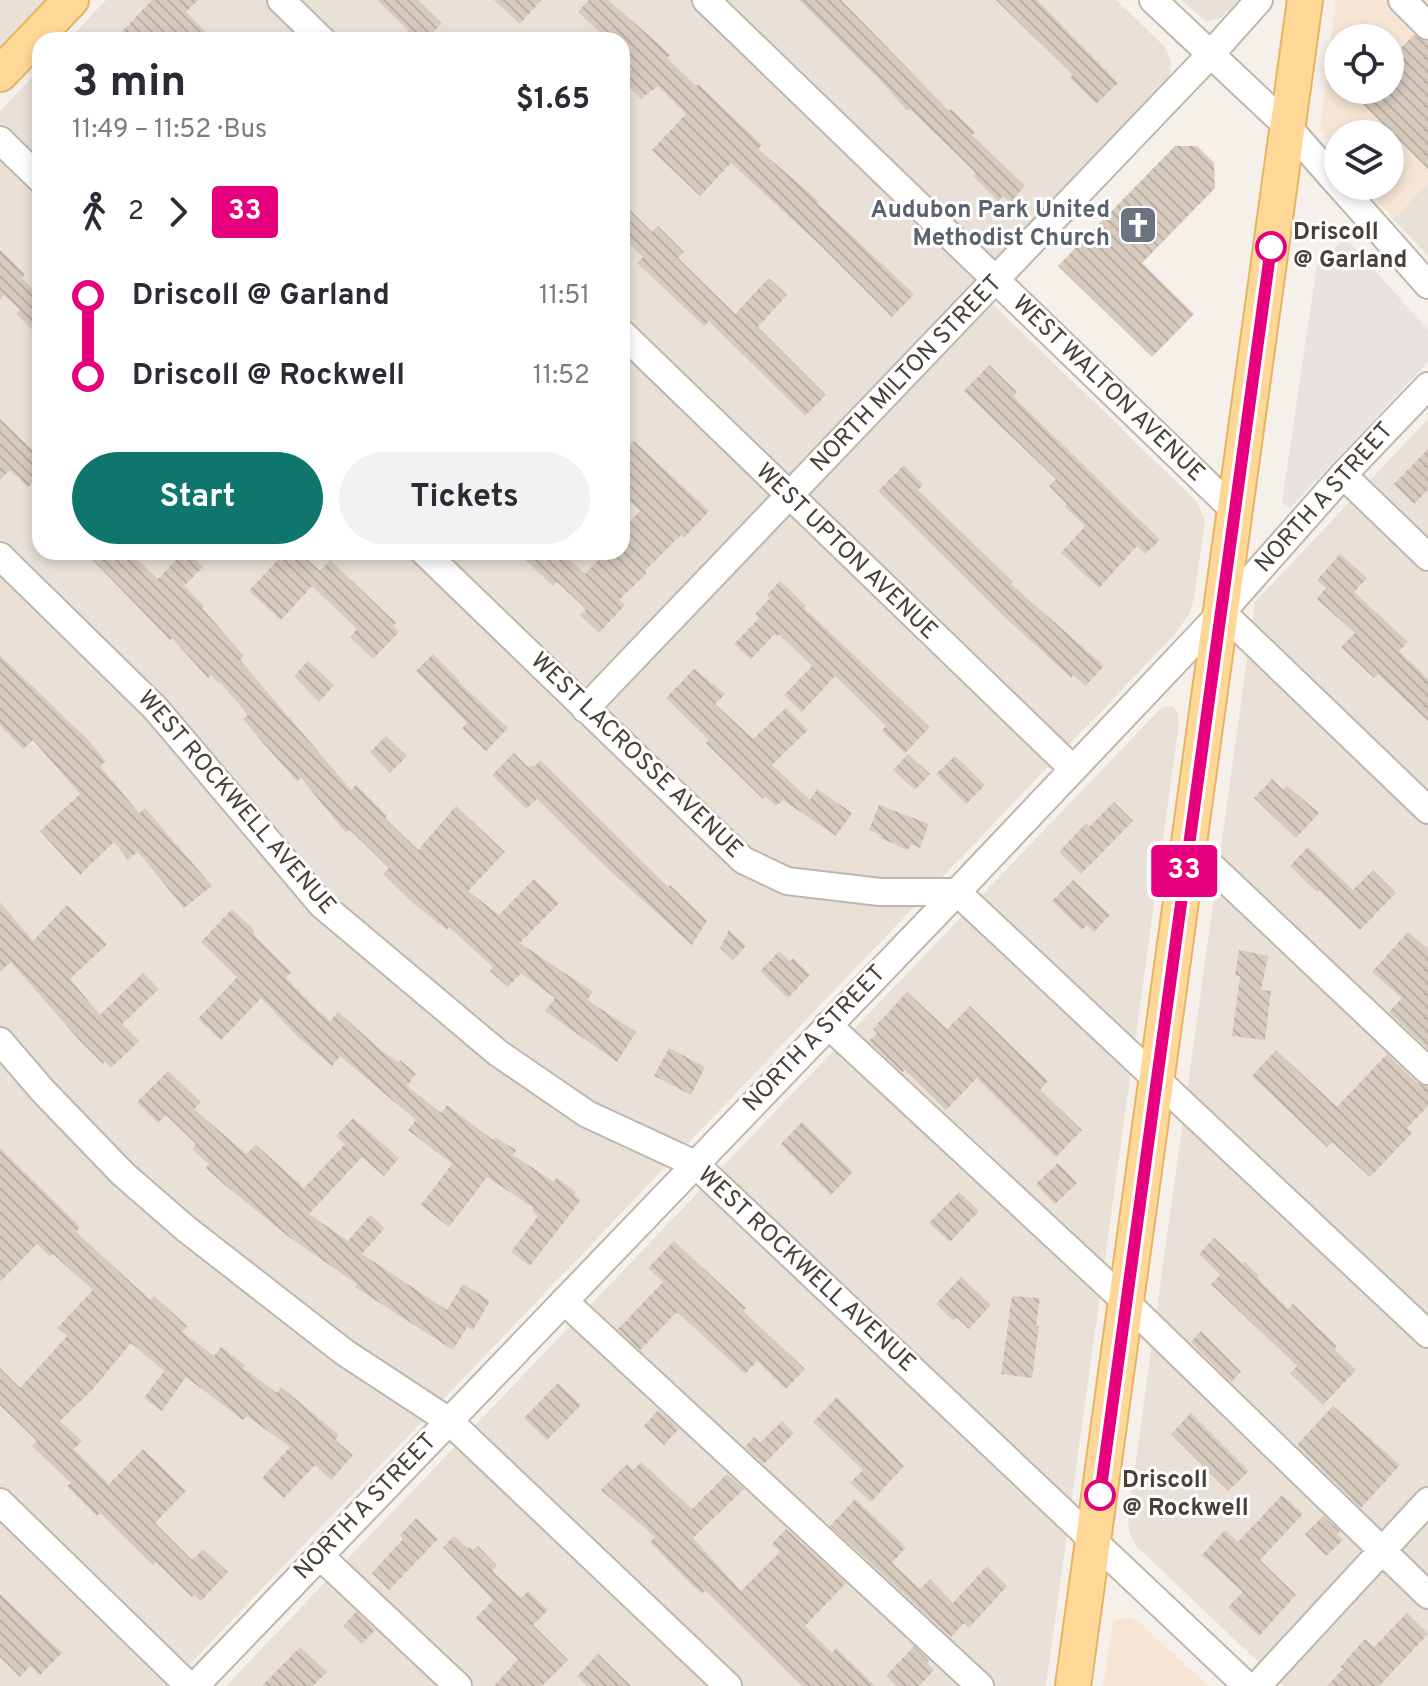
<!DOCTYPE html>
<meta charset="utf-8">
<style>
:root{--surface:#fff;--page:#f2f2f3;--text:#2b2b33;--muted:#7c7c81;--accent:#0f766e}
body{margin:0;font-family:Overpass,sans-serif;background:var(--page);color:var(--text);height:100vh;display:flex;flex-direction:column;font-size:30px;white-space:nowrap}
*{box-sizing:border-box;margin:0}
p{font-size:26px;color:var(--muted)}
.icon{flex:none;width:44px;height:44px;fill:none;stroke:currentColor;stroke-width:2;stroke-linecap:round;stroke-linejoin:round}
.map{position:relative;flex:1;overflow:hidden}
.drawer{position:absolute;left:32px;top:32px;width:598px;height:528px;display:flex;flex-direction:column;background:var(--surface);border-radius:24px;box-shadow:0 4px 12px #0003}
.drawer>*{flex:none}
.badge{padding:0 16px;border-radius:6px;font-size:28px;line-height:52px}
.buttons{position:absolute;left:1324px;top:24px;display:grid;gap:16px}
.buttons a{display:grid;place-items:center;width:80px;height:80px;border-radius:50%;background:var(--surface);box-shadow:0 4px 12px #0003;font-size:40px}
.map>.badge{position:absolute;translate:-50% -50%;box-shadow:0 0 0 4px #fff}
.legs{display:flex;align-items:center;gap:12px;height:88px;padding:0 40px;font-size:26px}
.legs p{margin-inline-start:auto}
.head{display:flex;align-items:center;justify-content:space-between;height:136px;padding:0 40px}
h1{font-size:44px;font-weight:700;line-height:60px}
.action{display:flex;gap:16px;margin-top:auto;padding:16px 40px}
.action a{flex:1;height:92px;border-radius:48px;background:var(--accent);color:#fff;font-size:32px;font-weight:700;line-height:92px;text-align:center}
.action a+a{background:var(--page);color:var(--text)}
ul{padding:0 40px;list-style:none}
li{display:flex;align-items:center;gap:28px;height:80px;font-size:30px}
li i{display:grid;place-items:center;width:12px;height:100%;margin:0 10px;background:currentColor}
li i::after{content:'';width:20px;height:20px;margin:-10px;border:6px solid;border-radius:50%;background:var(--surface)}
li p{margin-inline-start:auto}
li:first-child i{background:linear-gradient(#0000 50%,currentColor 0)}
li:last-child i{background:linear-gradient(currentColor 50%,#0000 0)}
.map>svg:first-child{display:block}
</style>
<div class="map">
<svg width="1428" height="1686" viewBox="0 0 1428 1686">
<defs>
<pattern id="building-back-hatch" width="6" height="6" patternUnits="userSpaceOnUse" patternTransform="scale(2)"><rect width="6" height="6" fill="#d7cbbe"/><path d="M-1 5l2 2M0 0l6 6M5-1l2 2" fill="none" stroke="#baafa4"/></pattern>
</defs>
<rect width="100%" height="100%" fill="#f5f0e9"/>
<path fill="#e9e1d7" d="M0,0H46L0,48Z
M106,0H1116L1165,47L1171,62L1170,76L1162,88L972,284L1197,502L1205,521L1194,598L1189,614L1175,634L169,1686H0V111L40,69V552H622V40H68Z
M1181,0H1238L1222,17L1206,22Z
M1428,183V256L1393,219Z
M1428,419V1686H1284L1136,1546L1129,1531L1128,1517L1255,602Z
M1166,706H1173L1177,712L1179,723L1046,1686H226L1159,710Z"/>
<path fill="#f6e5d4" fill-rule="evenodd" d="M1336,0H1428V183L1393,219L1365,186H1390V134H1338V154L1320,129ZM1338,38H1390V90H1338Z
M1130,1618L1139,1622L1208,1686H1103L1113,1623L1120,1619Z"/>
<path fill="#e6e3e0" d="M1346,238L1428,330V362L1290,508L1282,502L1317,264Z"/>
<path fill="url(#building-back-hatch)" d="M152,0H198L186,12L214,40H114Z
M377,0H418L442,23L426,40H398L408,30Z
M494,0H541L520,24Z
M589,0H608L654,40L670,55L667,58L696,86L698,84L762,145L758,149L819,201L817,203L914,294L892,317L818,243L731,163L700,196L652,150L686,114L658,86L641,99L622,80L632,69L629,66L632,62L622,53V40H608L578,12Z
M799,0H841L949,111L951,109L975,132L972,135L1025,186L1010,203L1003,196L998,201L973,176L976,173L910,109L907,111L883,83Z
M996,0H1037L1118,83L1096,104L1070,78L1073,75Z
M1414,35L1428,42V169L1349,90H1390V59Z
M1175,146H1197L1214,163L1215,188L1142,263L1194,314L1152,357L1058,266Z
M622,202L652,232L658,226L684,252L678,258L735,314L769,278L787,295L758,327L826,395L805,416L709,321L704,326L637,263L643,257L622,237Z
M0,250L25,274L22,278L37,294L40,291V338L16,313L20,310L4,295L0,300Z
M989,365L1017,392L1013,396L1160,540L1145,554L1137,546L1099,588L1061,553L1085,526L1065,507L1067,504L1049,486L1056,479L964,391Z
M0,419L40,457V475L28,487L10,470L0,480Z
M634,441L709,511L684,538L681,535L645,571L647,573L619,600L625,605L599,633L580,615L586,609L557,582L553,586L517,552H562L585,574L606,552H622V530L640,511L622,493V452Z
M1428,449V490L1414,504L1394,484Z
M904,465L923,485L918,490L1013,582L1011,584L1104,666L1085,686L1073,675L1071,678L1007,619L878,491Z
M85,552H129L158,579L184,552H188L203,567L184,586L204,606L202,608L244,656L240,660L351,790L356,785L387,816L385,818L418,850L456,806L505,852L468,891L499,915L534,879L559,903L520,943L593,992L587,1000L636,1032L617,1062L545,1011L555,998L521,973L508,987L490,971L493,967L449,927L447,930L414,904L383,874L389,868L350,830L346,833L301,778L297,781L263,743L243,719L248,715L220,682L218,683L211,675L208,678L172,638L170,640Z
M285,552H299L320,571L330,560L396,623L393,626L399,632L373,659L350,637L357,629L312,586L281,620L249,591Z
M1340,554L1367,578L1354,592L1408,642L1399,651L1428,679V721L1378,674L1374,678L1341,647L1355,633L1317,599L1326,588L1317,580Z
M780,581L806,606L804,608L930,727L905,753L882,731L886,726L835,676L802,712L784,695L812,666L779,634L777,636L775,634L751,659L734,644L759,618L755,614L770,598L767,595Z
M433,654L460,681L459,682L508,728L486,751L462,728L467,723L416,671Z
M0,655L87,739L106,761L100,766L139,813L145,808L212,886L184,908L138,852L128,860L114,842L80,875L62,855L40,831L80,794L33,740L23,749L0,725Z
M308,661L334,685L319,702L294,676Z
M694,669L725,694L715,704L753,739L786,708L808,730L772,765L810,800L817,789L852,813L836,836L783,800L776,806L765,796L763,799L706,743L709,740L666,698Z
M386,736L407,756L390,773L370,752Z
M514,753L529,768L532,765L534,767L540,760L668,887L670,885L707,921L692,945L606,867L537,799L526,809L492,775Z
M908,754L930,774L915,790L893,770Z
M955,756L985,785L966,804L936,774Z
M1272,779L1283,790L1287,786L1319,813L1296,838L1254,798Z
M1114,802L1133,821L1081,874L1059,852L1086,823L1089,827Z
M879,805L929,824L920,848L911,844L908,850L880,838L881,835L869,830Z
M1308,847L1353,890L1373,870L1396,893L1360,930L1319,890L1317,892L1290,866Z
M1073,880L1110,915L1094,932L1087,925L1082,930L1052,901Z
M0,902L33,941L67,905L107,944L70,979L100,1015L143,973L159,989L122,1024L139,1041L111,1068L105,1061L103,1064L80,1041L11,962L0,972Z
M232,909L255,931L253,934L291,972L286,978L313,1006L330,1021L338,1012L383,1052L398,1062L400,1060L416,1074L407,1086L441,1113L447,1105L493,1140L495,1137L516,1150L513,1155L554,1182L557,1178L576,1192L574,1195L581,1200L530,1266L511,1252L538,1216L532,1210L534,1208L487,1177L449,1227L421,1205L452,1164L408,1130L416,1120L340,1056L332,1066L297,1036L261,998L221,1040L198,1019L237,977L201,942Z
M729,930L746,946L733,960L720,948Z
M1408,932L1428,949V1049L1389,1012L1402,998L1372,972Z
M1239,950L1268,956L1261,990L1271,991L1265,1040L1232,1036L1240,976L1235,975Z
M779,951L790,961L793,958L810,975L788,998L760,971Z
M907,992L947,1029L970,1006L1048,1081L1040,1090L1082,1130L1056,1157L977,1078L946,1110L905,1070L902,1072L869,1041L877,1033L873,1029Z
M669,1048L705,1067L691,1095L654,1076Z
M1276,1050L1337,1107L1387,1054L1417,1083L1428,1087V1106L1407,1128L1412,1133L1370,1177L1332,1142L1327,1147L1252,1076Z
M168,1071L201,1102L194,1109L246,1154L256,1145L304,1188L345,1144L336,1136L353,1118L399,1158L384,1176L362,1157L309,1214L348,1241L370,1215L385,1228L362,1254L447,1310L463,1284L490,1301L473,1330L467,1327L453,1350L355,1287L357,1284L289,1237L225,1185L206,1168L209,1164L192,1149L196,1144L166,1115L158,1123L137,1102Z
M802,1122L853,1172L831,1195L781,1144Z
M0,1148L80,1227L76,1232L150,1300L154,1296L187,1326L182,1332L214,1356L221,1347L245,1365L243,1368L277,1393L281,1387L339,1435L335,1440L353,1455L331,1480L315,1465L284,1498L262,1478L290,1447L247,1416L243,1420L186,1377L162,1411L144,1398L164,1371L131,1343L93,1389L60,1421L82,1441L74,1449L109,1484L143,1449L186,1491L155,1523L192,1560L203,1549L228,1572L201,1601L194,1595L192,1597L156,1562L153,1565L100,1513L97,1516L67,1486L71,1483L32,1446L37,1441L0,1405V1368L20,1388L67,1336L57,1328L93,1290L53,1254L50,1257L37,1244L0,1282Z
M1058,1163L1077,1183L1055,1204L1036,1184Z
M959,1192L979,1211L950,1242L929,1223Z
M1214,1238L1243,1264L1245,1262L1259,1276L1257,1278L1288,1309L1293,1304L1337,1346L1334,1349L1356,1370L1323,1405L1290,1373L1297,1366L1211,1284L1220,1275L1199,1254Z
M674,1241L746,1308L743,1311L805,1369L786,1389L757,1361L745,1374L677,1312L640,1350L618,1329L663,1282L648,1268Z
M961,1277L991,1305L969,1329L957,1318L954,1321L936,1304Z
M1012,1296L1040,1298L1036,1326H1039L1032,1378L1001,1374Z
M1201,1331L1241,1372L1231,1382L1191,1342Z
M558,1383L581,1405L547,1440L524,1418Z
M837,1397L904,1466L871,1502L850,1483L863,1470L813,1422Z
M1333,1406L1400,1465L1361,1508L1297,1445Z
M658,1410L679,1429L664,1445L644,1426Z
M1191,1413L1249,1471L1228,1491L1171,1434Z
M782,1421L794,1433L764,1464L745,1447L754,1437L760,1443Z
M641,1462L692,1509L727,1474L744,1489L693,1538L741,1591L780,1552L772,1544L786,1529L846,1583L805,1626L832,1653L836,1648L875,1686H802L708,1593L704,1591L702,1594L692,1585L650,1542L655,1537L601,1490L627,1464L633,1470Z
M1282,1495L1303,1514L1260,1560L1296,1595L1259,1636L1228,1607L1243,1592L1202,1555L1225,1530L1238,1542Z
M855,1499L906,1547L892,1563L920,1589L930,1579L953,1603L987,1566L1007,1586L969,1628L964,1623L951,1637L830,1526Z
M1323,1516L1340,1531L1337,1534L1343,1540L1326,1556L1305,1534Z
M416,1518L438,1539L389,1590L372,1573L403,1539L400,1535Z
M454,1536L468,1549L470,1547L473,1550L478,1546L497,1566L492,1571L521,1598L528,1591L548,1610L533,1625L568,1660L542,1686H494L518,1659L476,1618L493,1600L443,1547Z
M0,1594L62,1653L40,1675L30,1666L20,1677L0,1657Z
M356,1612L375,1630L362,1644L343,1626Z
M1407,1613L1428,1634L1379,1686H1327L1343,1669L1340,1667L1365,1639L1374,1647Z
M914,1646L929,1661L927,1663L934,1670L919,1686H897L886,1676Z
M300,1647L327,1672L313,1686H262Z
M598,1654L631,1686H587L577,1676Z"/>
<g fill="none" stroke-linecap="round" stroke-linejoin="round">
<g stroke="#c0b7ab" stroke-width="30">
<path id="minor" d="M281,0L322,40
M706,0L1234,510
M1153,0L1287,126L1338,184
M1402,0L1428,26
M0,140L40,179
M1340,186L1428,285
M622,333L1072,768
M1343,475L1428,557
M424,552L743,860L787,881L880,892H957L1428,1334
M0,556L156,709L322,905L498,1053L587,1114L695,1164L1247,1686
M1222,612L1428,810
M585,709L1210,55L1259,0
M1188,844L1428,1071
M828,1025L1126,1302L1428,1595
M0,1041L43,1091L123,1174L185,1228L344,1352L449,1421L728,1686
M564,1301L980,1686
M0,1502L189,1686
M320,1556L458,1686
M195,1686L957,892L1222,612L1343,475L1428,386
M1257,1686L1428,1501"/>
</g>
<g stroke="#e6b465" stroke-width="38">
<path id="major" d="M0,74L71,0
M1073,1686L1305,0"/>
</g>
<use href="#minor" stroke="#fff" stroke-width="26"/>
<use href="#major" stroke="#ffd897" stroke-width="34"/>
</g>
<g fill="none" stroke-linecap="round" stroke-linejoin="round">
<g stroke="#fff" stroke-width="18">
<path id="line-1" d="M1100,1495L1271,247"/>
</g>
<use href="#line-1" stroke="#e6007e" stroke-width="12"/>
</g>
<defs>
<g id="church-square" transform="scale(2)"><rect x="-9" y="-9" width="18" height="18" rx="4" fill="#6b7280" stroke="#fff"/><path d="M-1.2-6h2.4v3.5h3.3v2.4h-3.3V6h-2.4V-.1h-3.3v-2.4h3.3Z" fill="#fff"/></g>
</defs>
<g fill-rule="evenodd">
<use href="#church-square" x="1138" y="225"/>
</g>
<g fill="#fff" stroke="#e6007e" stroke-width="4">
<circle cx="1271" cy="247" r="14"/>
<circle cx="1100" cy="1495" r="14"/>
</g>
<g text-anchor="middle" dominant-baseline="central" stroke-width="6" stroke-linejoin="round" paint-order="stroke">
<g font-size="24" font-weight="bold" fill="#5b616d" stroke="#fff" text-anchor="end">
<text x="1110" y="211">Audubon Park United<tspan x="1110" dy="28">Methodist Church</tspan></text>
</g>
<g font-size="24" font-weight="bold" fill="#494037" stroke="#fff" text-anchor="start">
<text x="1293" y="233">Driscoll<tspan x="1293" dy="28">@ Garland</tspan></text>
<text x="1122" y="1481">Driscoll<tspan x="1122" dy="28">@ Rockwell</tspan></text>
</g>
<g font-size="24" fill="#494037" stroke="#fff">
<text transform="translate(907 374) rotate(-46)">NORTH MILTON STREET</text>
<text transform="translate(1108 389) rotate(44)">WEST WALTON AVENUE</text>
<text transform="translate(1325 498) rotate(-48)">NORTH A STREET</text>
<text transform="translate(846 552) rotate(44)">WEST UPTON AVENUE</text>
<text transform="translate(636 756) rotate(44)">WEST LACROSSE AVENUE</text>
<text transform="translate(236 803) rotate(49)">WEST ROCKWELL AVENUE</text>
<text transform="translate(815 1039) rotate(-46)">NORTH A STREET</text>
<text transform="translate(806 1270) rotate(43)">WEST ROCKWELL AVENUE</text>
<text transform="translate(366 1507) rotate(-46)">NORTH A STREET</text>
</g>
</g>
</svg>
<div class="buttons">
<a><svg class="icon" aria-label="locate" viewBox="0 0 24 24"><circle cx="12" cy="12" r="6"/><path d="M12 2v4M12 18v4M2 12h4M18 12h4"/></svg></a>
<a><svg class="icon" aria-label="layers" viewBox="0 0 24 24"><path d="M12 4l9 5-9 5-9-5zM3 14l9 5 9-5"/></svg></a>
</div>
<b class="badge" style="left:1184px;top:871px;background:#e6007e;color:#fff">33</b>
<section class="drawer">
<div class="head"><div><h1>3 min</h1><p>11:49 – 11:52 · Bus</p></div><b>$1.65</b></div>
<div class="legs"><svg class="icon" aria-label="walk" viewBox="0 0 24 24"><circle cx="13" cy="4" r="2"/><path d="M13 8l-2 6 4 7M11 14l-3 7M7 12l3-4h3l4 4"/></svg>2<svg class="icon" aria-label="forward" viewBox="0 0 24 24"><path d="M9 5l7 7-7 7"/></svg><b class="badge" style="background:#e6007e;color:#fff">33</b></div>
<ul>
<li><i style="color:#e6007e"></i><b>Driscoll @ Garland</b><p>11:51</p></li>
<li><i style="color:#e6007e"></i><b>Driscoll @ Rockwell</b><p>11:52</p></li>
</ul>
<div class="action"><a>Start</a><a>Tickets</a></div>
</section>
</div>
